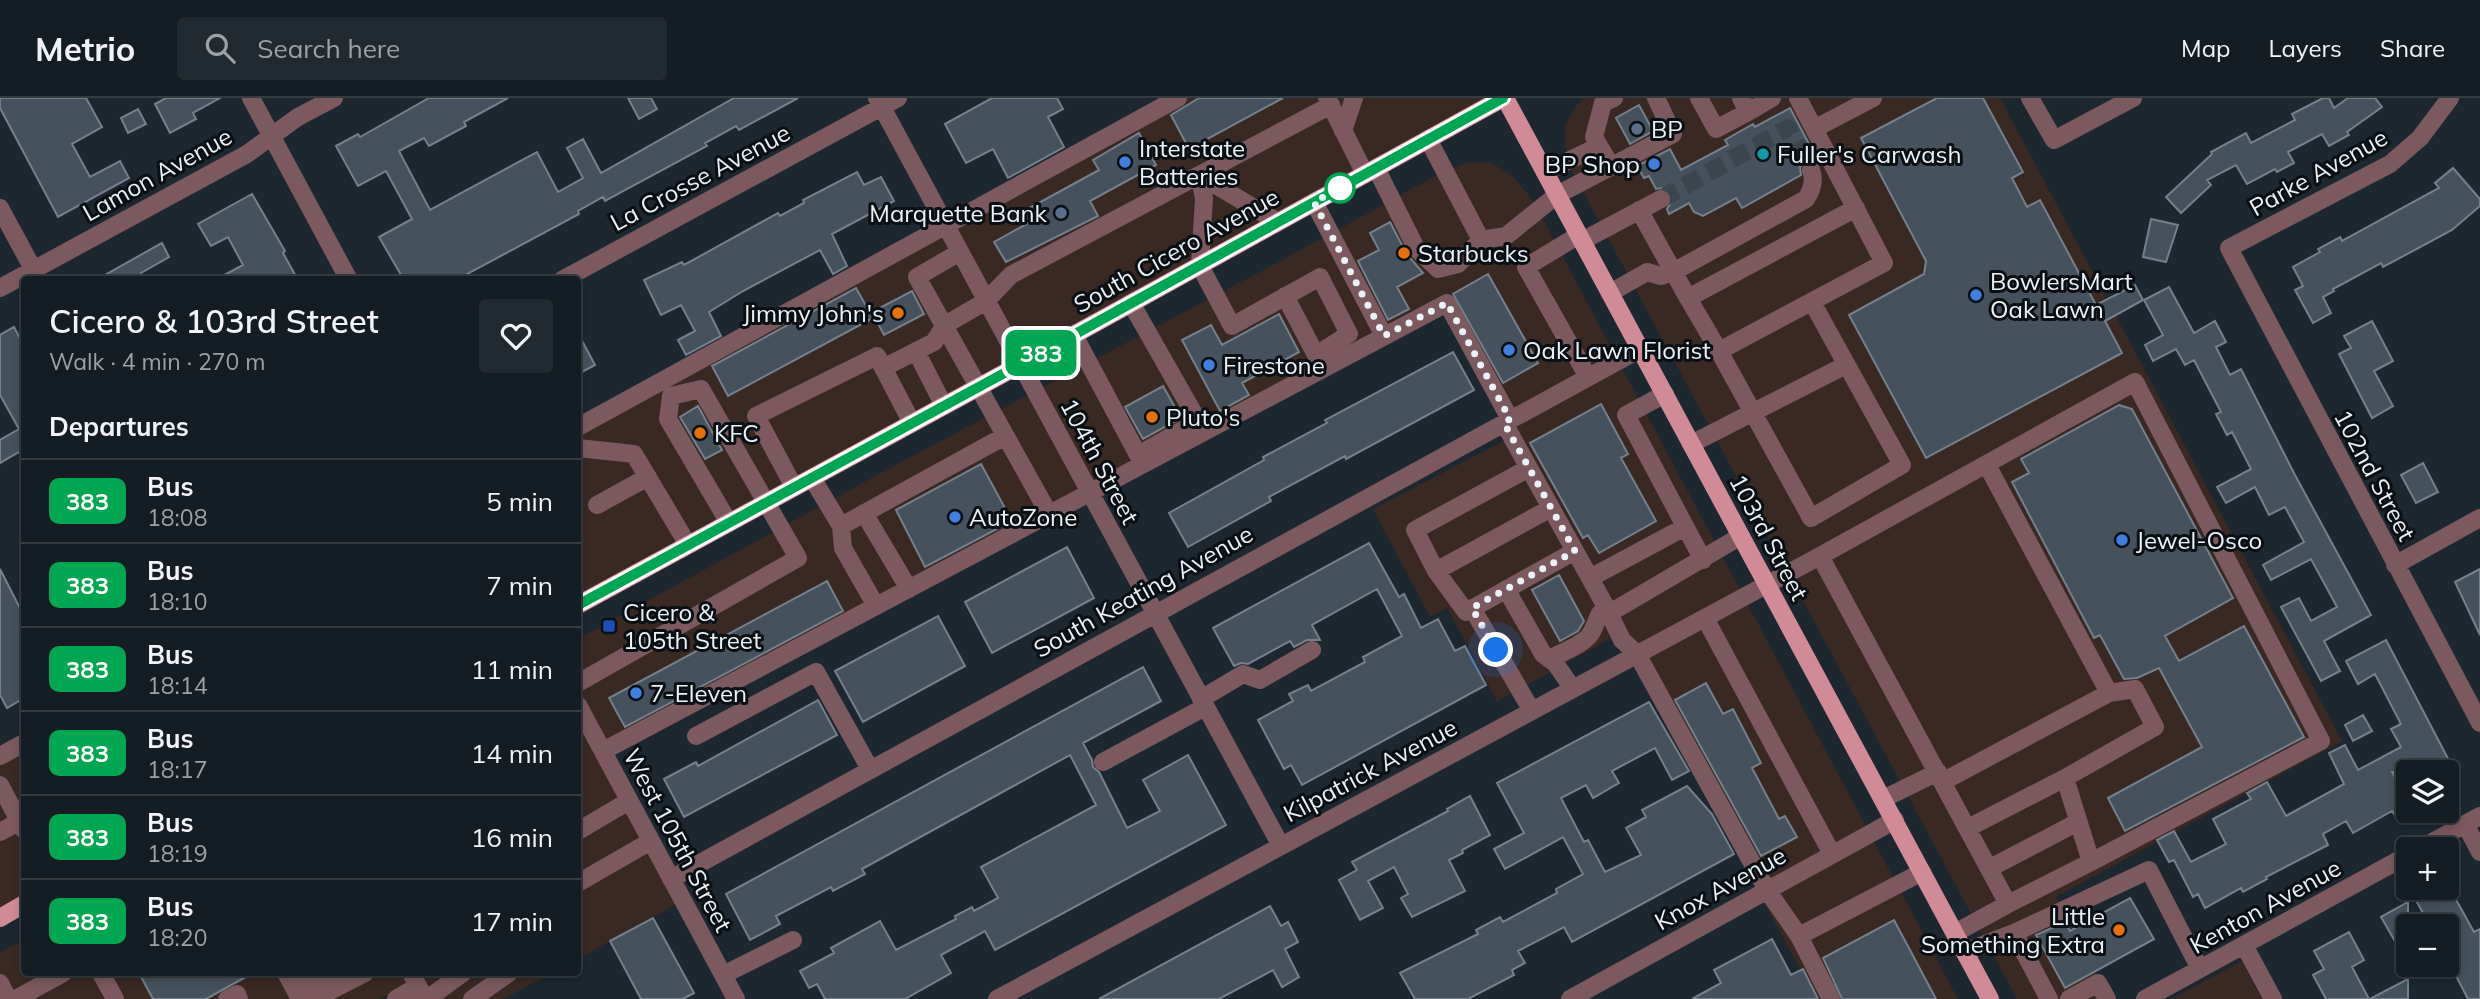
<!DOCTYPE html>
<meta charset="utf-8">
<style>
:root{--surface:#151d24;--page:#222a31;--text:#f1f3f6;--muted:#9da2a6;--line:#343b41}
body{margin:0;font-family:Mulish,sans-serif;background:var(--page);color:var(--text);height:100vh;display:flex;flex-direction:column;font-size:26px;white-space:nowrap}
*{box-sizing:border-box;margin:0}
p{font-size:23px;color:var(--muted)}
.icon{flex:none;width:38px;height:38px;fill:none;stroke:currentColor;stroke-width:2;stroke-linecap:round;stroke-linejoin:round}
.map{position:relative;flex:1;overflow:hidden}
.drawer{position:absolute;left:21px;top:178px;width:560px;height:700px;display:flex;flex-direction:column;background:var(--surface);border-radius:7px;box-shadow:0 4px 10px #0003,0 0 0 2px var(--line)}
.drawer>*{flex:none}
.badge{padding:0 14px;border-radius:10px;font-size:24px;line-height:46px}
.tools{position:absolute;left:2396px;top:662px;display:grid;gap:14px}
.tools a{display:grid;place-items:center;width:63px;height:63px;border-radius:7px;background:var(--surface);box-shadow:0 4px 10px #0003,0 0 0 2px var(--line);font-size:35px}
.you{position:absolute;width:35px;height:35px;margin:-18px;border:5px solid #fff;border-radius:50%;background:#1a73e8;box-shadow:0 0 0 10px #1a73e833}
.map>.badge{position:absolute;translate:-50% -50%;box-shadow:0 0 0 4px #fff}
h2{padding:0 28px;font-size:26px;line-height:63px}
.round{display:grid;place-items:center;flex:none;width:74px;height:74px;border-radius:7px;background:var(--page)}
.head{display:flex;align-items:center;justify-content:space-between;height:119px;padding:0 28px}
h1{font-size:33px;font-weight:600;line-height:52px}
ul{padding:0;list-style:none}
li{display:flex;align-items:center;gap:21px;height:84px;padding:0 28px;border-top:2px solid var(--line)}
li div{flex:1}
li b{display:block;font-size:26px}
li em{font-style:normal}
li .badge{min-width:77px;font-weight:700;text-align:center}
header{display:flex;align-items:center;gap:42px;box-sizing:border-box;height:98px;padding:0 35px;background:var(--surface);border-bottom:2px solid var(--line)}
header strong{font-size:33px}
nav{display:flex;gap:38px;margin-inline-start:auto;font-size:24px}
.search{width:490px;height:63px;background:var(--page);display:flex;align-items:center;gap:18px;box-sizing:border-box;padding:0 24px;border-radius:7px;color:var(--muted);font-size:26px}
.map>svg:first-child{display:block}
</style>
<header>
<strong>Metrio</strong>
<div class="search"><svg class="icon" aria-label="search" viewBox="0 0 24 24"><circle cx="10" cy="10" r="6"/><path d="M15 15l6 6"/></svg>Search here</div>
<nav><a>Map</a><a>Layers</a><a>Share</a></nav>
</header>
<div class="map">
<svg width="2480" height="901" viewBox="0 0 2480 901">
<rect width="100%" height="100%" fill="#1c2730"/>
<path fill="#3a2822" d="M1178,0H1503L578,507V329Z
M1584,0H2000L2342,643L2056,799L2109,901H2017L1572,73L1565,48V28L1575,9Z
M1466,65H1492L1512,78L1532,101L1958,901H1816L1647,586L1615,538L1497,603L1447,510L1430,519L1373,411L1517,336L1446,205L603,653L683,802L578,861V541L877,377L1275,166L1441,75Z
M24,645V806L0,820V658Z
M24,842V875H551L504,901H402L396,892L380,901H0V855Z
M2242,863L2262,901H2171Z"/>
<path fill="#45515c" stroke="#74818c" stroke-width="2" d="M0,0H86L102,29L72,46L90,79L120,63L129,80L58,119L0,10Z
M166,0H220L193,15L196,21L170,35L155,6Z
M429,0H508L464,24L466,28L429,48L424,40L399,53L430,112L537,54L558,94L583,80L567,50L583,41L601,75L734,0H798L739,32L736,28L705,45L707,48L605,103L603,99L578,113L579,116L456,182H404L379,139L412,121L386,73L358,88L336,48L358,36L360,39Z
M628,0H651L657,11L639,21Z
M992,0H1057L1063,11L1048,19L1064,49L1008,80L993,51L966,65L945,26Z
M1199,0H1283L1189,51L1171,17Z
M1937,0H1983L2023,74L2012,80L2027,109L2040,102L2096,207L2135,187L2143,202L2105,223L2122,255L1926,360L1849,217L1924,176L1926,163L1861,40Z
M2323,0H2329L2334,10L2348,0H2375L2382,9L2347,34L2349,37L2329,48L2322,36L2288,54L2294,65L2277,74L2275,71L2247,86L2236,67L2207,82L2211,87L2181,115L2166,99L2212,56L2211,54L2246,35L2251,45L2295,22L2292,16Z
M1639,7L1653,33L1630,46L1616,20Z
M1790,10L1818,63L1807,61L1800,69L1801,77L1742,110L1736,100L1703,118L1694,114L1689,105L1669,116L1667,111L1672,102L1671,95L1662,90L1656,91L1649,78L1644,80L1637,68L1670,51L1681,72L1728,47L1725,42L1753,26L1755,29Z
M138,11L146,26L128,35L121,20Z
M1139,35L1156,67L1090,103L1098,118L1006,164L994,144L1030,124L1024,113L1099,72L1093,62Z
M2453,70L2480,101V108L2452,132L2383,169L2381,165L2333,191L2334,193L2323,199L2331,215L2313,225L2295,192L2303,188L2293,169L2320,154L2318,151L2340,139L2342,143L2439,90L2435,85Z
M857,74L864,87L881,79L894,103L832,136L847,168L833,176L820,152L743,193L709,214L721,238L686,257L678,242L695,233L681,207L661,217L644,182L682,164L684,167L778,115L780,118L804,105L803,102Z
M252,96L285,153L283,155L298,182H215L243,167L228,139L211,148L198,126Z
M2151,121L2178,127L2166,164L2143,159Z
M1390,124L1406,155L1423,175L1397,189L1409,211L1388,222L1358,163L1379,152L1370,135Z
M162,145L169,159L141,175L145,182H96Z
M1488,176L1538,265L1503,285L1453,196Z
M2169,189L2194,235L2215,223L2226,244L2216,249L2230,277L2241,271L2295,377L2371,517L2324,543L2340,573L2321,583L2281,509L2299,500L2311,523L2337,509L2311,461L2271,482L2263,467L2304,444L2285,409L2269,417L2255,389L2226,405L2217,389L2251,371L2232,334L2227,337L2216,316L2221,314L2194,262L2185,267L2176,251L2153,263L2145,247L2163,237L2144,202Z
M856,190L873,220L728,298L712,268Z
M912,193L924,216L884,237L872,214Z
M1279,216L1299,254L1242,285L1249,297L1220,313L1182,242L1211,227L1222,247Z
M2372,223L2393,263L2374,273L2393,308L2372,320L2339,256L2351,250L2344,238Z
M14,229L24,248V351L0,365V342L19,331L0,297V237Z
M578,235L595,267L578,276Z
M1453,254L1474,292L1346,361L1345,358L1269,399L1271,403L1188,449L1169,415L1264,362L1263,359L1327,325L1325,322Z
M1163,288L1181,320L1143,341L1125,309Z
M1601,306L1628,356L1621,360L1656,423L1599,455L1588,437L1583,440L1530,345Z
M2119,307L2132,311L2233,500L2165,538L2179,563L2244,528L2304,639L2125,733L2108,700L2202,649L2159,570L2137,580L2124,581L2100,537L2094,540L2012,384L2029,375L2021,361Z
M698,308L722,352L705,361L680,319Z
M2423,365L2438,394L2416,405L2401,377Z
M981,366L1012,423L925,469L896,412Z
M1369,445L1399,499L1404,496L1421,530L1438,521L1455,553L1465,548L1486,587L1302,687L1291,667L1284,671L1258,622L1293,603L1289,596L1308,587L1311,593L1365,564L1363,559L1402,538L1377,491L1312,527L1320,542H1307L1294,549L1290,543L1248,566L1241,565L1234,568L1213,530Z
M1067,449L1094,500L992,555L965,504Z
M0,471L24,518V600L7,610L0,597Z
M2480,471V537L2455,484Z
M1559,477L1584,523L1578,533L1560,543L1532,492Z
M827,483L843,513L625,629L609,600Z
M938,518L965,568L863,624L835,573Z
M2386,542L2455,674H2392L2408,703V708L2394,716L2392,713L2353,735L2346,723L2323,736L2328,747L2266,779L2267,781L2243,794L2241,790L2205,810L2198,796L2193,799L2174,762L2169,764L2157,742L2174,733L2191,764L2226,746L2213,721L2251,701L2247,695L2267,684L2286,718L2344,686L2329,655L2345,647L2358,672L2401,649L2391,631L2401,626L2375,576L2358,586L2346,563Z
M1143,569L1161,603L1083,645L1092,662L1093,669L1099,674L1127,730L1160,713L1143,682L1188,657L1226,727L995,852L985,833L941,857L951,875L905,901H825L817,886L809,890L800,873L834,855L831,850L880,823L896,852L956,821L955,818L972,809L974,813L998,800L981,769L1096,707L1070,657L862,771L865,776L833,793L831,789L776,818L780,826L750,842L726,796Z
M1706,585L1723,616L1733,611L1761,665L1752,670L1779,721L1785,718L1797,739L1761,758L1675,602Z
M818,602L837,637L684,719L664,681L696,664L698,668Z
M1649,604L1689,673L1672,682L1655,650L1612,673L1619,685L1593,700L1586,687L1561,700L1584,744L1588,742L1605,774L1641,757L1626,730L1646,719L1642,712L1687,688L1712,716L1734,756L1572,844L1564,829L1518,853L1525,865L1512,872L1514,877L1468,901H1415L1400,875L1478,836L1476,832L1500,819L1503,824L1557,795L1556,791L1583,776L1563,739L1505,771L1494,751L1524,735L1497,685Z
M2363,617L2372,633L2353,643L2345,627Z
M1470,698L1490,737L1462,752L1463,755L1449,762L1465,793L1412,819L1401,800L1408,796L1394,769L1368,783L1383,810L1360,822L1339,782L1357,772L1352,764L1448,713L1447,711Z
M2428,789H2437L2445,803L2454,798L2474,834L2480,831V901H2468L2454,874L2446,878V828H2430L2413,797Z
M2130,800L2154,841L2065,890L2036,837L2065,824L2070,833Z
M2408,804V866L2381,819Z
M1270,808L1281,828L1288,824L1298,844L1285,851L1299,879L1282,889L1273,872L1219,901H1099Z
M653,820L694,895L683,901H641L610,843Z
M1894,822L1936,901H1842L1823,860Z
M2349,834L2364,862L2352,869L2369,901H2326L2313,877L2324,871L2314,853Z
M1772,841L1791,877L1803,871L1818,901H1692L1721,885L1714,872Z
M139,875H253L206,901H153Z
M2408,881V901H2370Z"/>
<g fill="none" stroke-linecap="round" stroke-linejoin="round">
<path stroke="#3b454e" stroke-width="18" stroke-dasharray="18 9" stroke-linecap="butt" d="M1661,101L1788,30L1811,72"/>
<path stroke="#7b595e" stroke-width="18" d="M251,0L349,182
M877,0L1281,748
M1327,0L1365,76
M1699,0L1716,31L1748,14L1741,0
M1798,0L1884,165L1719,253L1811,420L1902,367L1812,204
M2030,0L2054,42L2133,0
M2450,0L2420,40L2390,66L2229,150L2480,625
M1748,14L1772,0
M1814,31L1873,0
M1343,33L1354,0
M1428,41L1481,142L1506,138L1557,97L1673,36L1656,0
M1611,68L1594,39L1603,5L1614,0
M1376,70L1416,150L1438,171L1458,166L1481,142
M1545,74L1599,48
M1314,104L1384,238
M0,110L39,182
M1639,112L1688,200
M1278,124L1199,77L1204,100L1200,168L1232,228L1320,179L1349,236L1316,257L1285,198
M1579,137L1526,169L1588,279
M1582,143L1661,101
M960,154L917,179L1049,416
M562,182L898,0
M0,190L247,56L298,19L334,0
M1610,195L1647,174L1661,178L1673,174L1806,101C1812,92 1815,82 1811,72
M1074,237L1138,357L1198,323L1131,205
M916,253L944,308
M1719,253L1688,200L1856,110
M883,270L934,244L945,227L986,203L1011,177L1331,7
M1665,296L1626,317L1703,462
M1504,325L1606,509L1622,542L1637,556L1767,792L1799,838
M578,329L1178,0
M1691,346L1846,267
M578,350L634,356L688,447
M1987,367L2109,595
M1529,370L1415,432L1436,473L1466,514L1575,453
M812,380L841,428L843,450L876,508
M794,389L756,318L877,258L912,325
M597,407L648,379
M864,415L909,491
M841,428L1005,338
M1820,458L2008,806L1955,835
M2395,467L2480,420
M1436,473L1551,410
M1590,480L1685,429
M1506,491L1543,556L1555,565L1573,591
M1472,510L1532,613
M1608,516L1741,438
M1705,520L1832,756
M1549,561C1561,555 1580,548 1589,538C1597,528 1596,516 1606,509
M578,585L798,460L701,291L671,298L668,321L729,425
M1201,601L1243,576L1260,582L1312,552
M578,607L736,901
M696,638L816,574L870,671
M603,653L1447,205L1510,321
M0,658L24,645
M1103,664L1205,609
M1944,683L2109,595L2135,591L2155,629L2065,680L2091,764L2008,806
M0,687L24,732
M1883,701L1938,674
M2465,726L2480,754
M1968,730L2065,680
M578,733L629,703
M0,734L20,723
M2420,751L2480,718
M1990,770L2078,724
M671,781L1640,251
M578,785L651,743
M2014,835L2049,901
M2244,847L2273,901
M1965,854L2014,835L2149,772L2200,871
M101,875L115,901
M286,875L300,901
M296,875L301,884L317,889L333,880
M411,875L425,901
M723,877L793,842
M0,885L8,901
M16,901L63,875
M227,901L237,896L239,901
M314,901L365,875
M396,901L418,888
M427,901L463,875
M472,901L509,875
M997,901L1820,458L2135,284L2321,643L2091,764
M1570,901L1895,722
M1831,901L1799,838L1922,774
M2069,901L2098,885L2107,901
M2145,901L2408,757"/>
<path stroke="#d08b97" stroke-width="18" d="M1505,0L1990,901
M578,507L1021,266L1503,0
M0,820L24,806"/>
</g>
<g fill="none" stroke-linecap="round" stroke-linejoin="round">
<g stroke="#fff" stroke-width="16">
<path id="line" d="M578,507L1021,266L1503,0"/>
</g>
<use href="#line" stroke="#00a651" stroke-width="10"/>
<path stroke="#eaf1f7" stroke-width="7" stroke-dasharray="0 12.6" d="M1340,90L1348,86L1314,104L1384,238L1447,205L1510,321L1504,325L1575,453L1472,510L1496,552"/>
</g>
<g fill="#5c6f8a" stroke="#0a0f13" stroke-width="2.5">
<circle cx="1637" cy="31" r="7"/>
<circle cx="1061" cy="115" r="7"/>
</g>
<circle fill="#0f9aa8" stroke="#0a0f13" stroke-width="2.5" cx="1763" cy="56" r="7"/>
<g fill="#3f7fe0" stroke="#0a0f13" stroke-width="2.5">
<circle cx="1125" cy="64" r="7"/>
<circle cx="1654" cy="66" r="7"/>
<circle cx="1976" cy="197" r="7"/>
<circle cx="1509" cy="252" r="7"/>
<circle cx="1209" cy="267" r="7"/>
<circle cx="955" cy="419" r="7"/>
<circle cx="2122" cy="442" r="7"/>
<circle cx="636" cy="595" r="7"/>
</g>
<circle fill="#fff" stroke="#00a651" stroke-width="3.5" cx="1340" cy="90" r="14"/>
<g fill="#e8710a" stroke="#0a0f13" stroke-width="2.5">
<circle cx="1404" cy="155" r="7"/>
<circle cx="898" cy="215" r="7"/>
<circle cx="1152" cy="319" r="7"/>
<circle cx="700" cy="335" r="7"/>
<circle cx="2119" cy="832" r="7"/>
</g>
<rect fill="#1a4fb4" stroke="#0a0f13" stroke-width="2.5" x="602" y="521" width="14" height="14" rx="3.5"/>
<g text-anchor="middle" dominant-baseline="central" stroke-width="6" stroke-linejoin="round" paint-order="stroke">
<g font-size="24" fill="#eaf1f7" stroke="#0a0f13" text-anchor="start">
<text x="1651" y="31">BP</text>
<text x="1139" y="50">Interstate<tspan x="1139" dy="28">Batteries</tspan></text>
<text x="1777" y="56">Fuller's Carwash</text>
<text x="1640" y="66" text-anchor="end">BP Shop</text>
<text x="1047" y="115" text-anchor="end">Marquette Bank</text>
<text x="1418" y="155">Starbucks</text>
<text x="1990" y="183">BowlersMart<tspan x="1990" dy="28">Oak Lawn</tspan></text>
<text x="884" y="215" text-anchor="end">Jimmy John's</text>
<text x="1523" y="252">Oak Lawn Florist</text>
<text x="1223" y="267">Firestone</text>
<text x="1166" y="319">Pluto's</text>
<text x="714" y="335">KFC</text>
<text x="969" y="419">AutoZone</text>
<text x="2136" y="442">Jewel-Osco</text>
<text x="623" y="514">Cicero &amp;<tspan x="623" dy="28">105th Street</tspan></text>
<text x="650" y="595">7-Eleven</text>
<text x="2105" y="818" text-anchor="end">Little<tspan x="2105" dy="28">Something Extra</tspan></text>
</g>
<g font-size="24" fill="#eaf1f7" stroke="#0a0f13">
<text transform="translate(2318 74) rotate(-29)">Parke Avenue</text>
<text transform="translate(157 76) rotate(-29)">Lamon Avenue</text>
<text transform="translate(700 79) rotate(-28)">La Crosse Avenue</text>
<text transform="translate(1176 152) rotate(-29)">South Cicero Avenue</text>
<text transform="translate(1100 363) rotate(62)">104th Street</text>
<text transform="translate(2375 377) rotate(62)">102nd Street</text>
<text transform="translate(1769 439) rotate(62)">103rd Street</text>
<text transform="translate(1143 493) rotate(-29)">South Keating Avenue</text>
<text transform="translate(1370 672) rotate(-28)">Kilpatrick Avenue</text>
<text transform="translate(678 742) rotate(62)">West 105th Street</text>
<text transform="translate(1720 790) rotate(-29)">Knox Avenue</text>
<text transform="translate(2265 808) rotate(-29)">Kenton Avenue</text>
</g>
</g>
</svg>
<div class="tools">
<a><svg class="icon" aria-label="layers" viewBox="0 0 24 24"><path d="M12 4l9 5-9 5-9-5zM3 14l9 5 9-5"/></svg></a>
<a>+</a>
<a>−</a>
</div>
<div class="you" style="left:1496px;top:552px"></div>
<b class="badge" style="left:1041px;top:255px;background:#00a651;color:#fff">383</b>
<section class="drawer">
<div class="head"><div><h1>Cicero &amp; 103rd Street</h1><p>Walk · 4 min · 270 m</p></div><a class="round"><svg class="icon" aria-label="heart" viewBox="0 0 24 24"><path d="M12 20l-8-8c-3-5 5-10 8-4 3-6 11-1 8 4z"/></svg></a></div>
<h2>Departures</h2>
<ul>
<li><span class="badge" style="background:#00a651;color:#fff">383</span><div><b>Bus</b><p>18:08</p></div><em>5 min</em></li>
<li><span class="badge" style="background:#00a651;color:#fff">383</span><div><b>Bus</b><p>18:10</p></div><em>7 min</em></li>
<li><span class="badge" style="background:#00a651;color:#fff">383</span><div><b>Bus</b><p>18:14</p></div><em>11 min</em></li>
<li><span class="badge" style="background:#00a651;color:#fff">383</span><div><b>Bus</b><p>18:17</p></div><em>14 min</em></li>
<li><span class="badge" style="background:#00a651;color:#fff">383</span><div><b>Bus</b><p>18:19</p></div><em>16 min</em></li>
<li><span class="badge" style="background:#00a651;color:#fff">383</span><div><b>Bus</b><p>18:20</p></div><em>17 min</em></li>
</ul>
</section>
</div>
